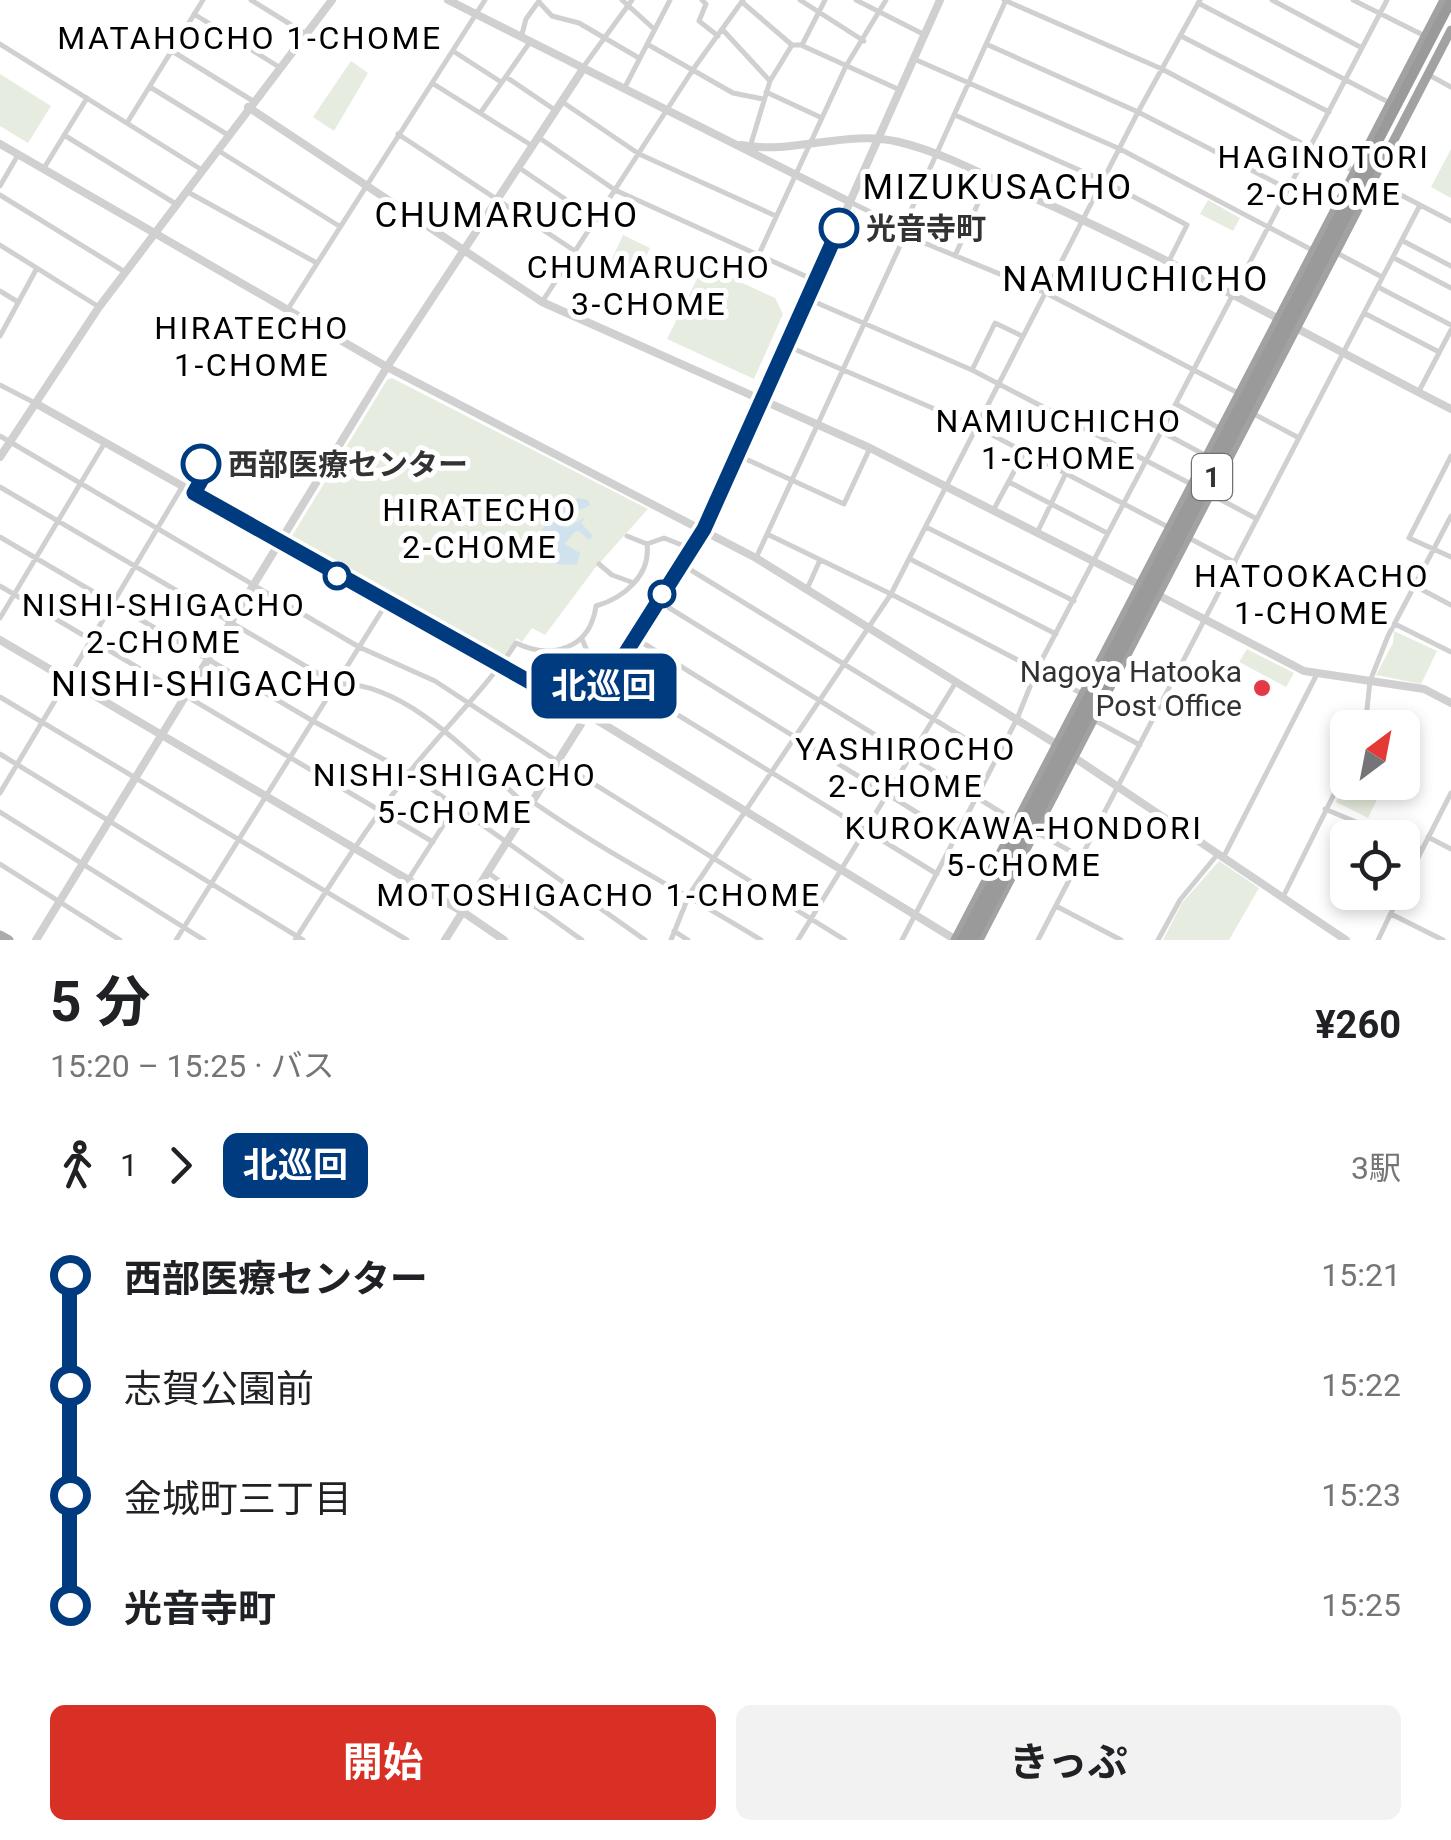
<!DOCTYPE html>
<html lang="ja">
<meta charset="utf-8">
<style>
:root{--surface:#fff;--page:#f2f2f2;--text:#202124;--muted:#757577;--accent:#d93025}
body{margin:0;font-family:Roboto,"Noto Sans JP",sans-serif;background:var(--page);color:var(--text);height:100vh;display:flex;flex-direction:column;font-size:38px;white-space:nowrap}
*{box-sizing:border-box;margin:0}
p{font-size:32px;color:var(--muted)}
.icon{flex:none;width:55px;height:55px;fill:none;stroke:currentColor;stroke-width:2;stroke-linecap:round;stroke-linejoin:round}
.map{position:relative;height:940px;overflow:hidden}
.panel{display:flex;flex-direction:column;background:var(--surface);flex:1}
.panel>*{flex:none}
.badge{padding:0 20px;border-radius:15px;font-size:35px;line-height:65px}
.needle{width:65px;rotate:32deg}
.fabs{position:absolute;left:1330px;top:710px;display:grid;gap:20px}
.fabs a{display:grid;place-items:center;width:90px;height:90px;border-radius:15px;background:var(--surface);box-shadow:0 5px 15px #0003;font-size:50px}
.map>.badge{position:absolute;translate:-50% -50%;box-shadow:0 0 0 5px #fff}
.legs{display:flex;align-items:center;gap:15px;height:110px;padding:0 50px;font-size:32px}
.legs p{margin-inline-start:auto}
.head{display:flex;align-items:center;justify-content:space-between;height:170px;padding:0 50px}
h1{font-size:55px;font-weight:700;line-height:75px}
.primary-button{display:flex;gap:20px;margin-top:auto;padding:20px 50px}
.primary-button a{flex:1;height:115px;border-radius:15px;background:var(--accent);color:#fff;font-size:40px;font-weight:700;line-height:115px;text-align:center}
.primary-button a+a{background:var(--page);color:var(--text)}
ul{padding:0 50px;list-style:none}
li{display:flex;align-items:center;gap:35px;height:110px;font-size:38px}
li i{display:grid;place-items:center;width:15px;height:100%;margin:0 12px;background:currentColor}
li i::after{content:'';width:25px;height:25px;margin:-12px;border:8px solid;border-radius:50%;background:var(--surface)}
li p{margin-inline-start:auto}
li:first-child i{background:linear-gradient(#0000 50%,currentColor 0)}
li:last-child i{background:linear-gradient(currentColor 50%,#0000 0)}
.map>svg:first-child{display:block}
</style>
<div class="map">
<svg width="1451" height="940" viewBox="0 0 1451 940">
<rect width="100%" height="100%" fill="#fff"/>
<path fill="#e6ecdf" d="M351,61L368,73L334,131L313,117Z
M0,74L51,106L28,143L0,126Z
M1451,149V198L1431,187Z
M1208,200L1240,218L1233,231L1200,214Z
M623,235L650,248L637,275L610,263Z
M704,265L775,298L783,314L754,379L667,339Z
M392,378L648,509L595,568L545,635L532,628L522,642L517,638L504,656L497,659L299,546L292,536L387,380Z
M1394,631L1437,651L1421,684L1376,675L1393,643Z
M1247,649L1294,673L1286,687L1239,662Z
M1347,779L1348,782L1385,783L1368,818L1336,802Z
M1219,861L1259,888L1229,940H1163L1182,903Z"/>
<path fill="#cfe2ee" d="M578,498L588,500L590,505L578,511L570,507L564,518L557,519L566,528L586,517L581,523L593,536L589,540L579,531L574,532L565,544L580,553L577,564C554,566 544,564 536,541L544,527L543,504L567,505Z"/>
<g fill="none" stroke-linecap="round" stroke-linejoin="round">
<path stroke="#d0d0d0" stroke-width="5" d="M251,0L306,34
M622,0L654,29
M702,0L706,4L699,21L718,36
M800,0L864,41
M856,0L925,35
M1004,0L1162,69L1354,171
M1272,0L1362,48
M1353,0L1425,36
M539,2L552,16L579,23L639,58
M742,2L792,45
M1198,3L1390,103
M194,14L279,67
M722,29L770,81
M1181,36L1329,112
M521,38L526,19L539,1
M0,44L202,170
M647,44L733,93L763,99
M986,44L1138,112L1288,189
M803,46L900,90
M172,51L253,101
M453,51L501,82
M914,59L1120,149L1312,250
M584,66L632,0
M1429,75L1451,87
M506,77L555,110
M432,83L531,145
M150,87L228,135
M625,87L670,0
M766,92L822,118
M561,101L639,154L776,216
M481,112L530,42
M955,115L1104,181L1187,225L1169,261
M127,123L203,0
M398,134L575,251
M64,135L176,204
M538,137L615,190L814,280
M750,147L770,81L792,45H802L825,0
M219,151L339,226
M518,167L596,220
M44,168L87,98
M1374,181L1451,221
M0,186L18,155
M186,191L315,262
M0,195L125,272
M903,228L1006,0
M905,235L1046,293L1238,393
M1403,241L1451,266
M0,245L99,307
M1337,253L1382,277
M759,254L846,66L886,0
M955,256L989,178
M1394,258L1451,288
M1378,287L1451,325
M0,291L18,302
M808,299L972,370L1191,484
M542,302L694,68L743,0
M288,309L485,0
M1364,313L1439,352
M0,336L37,268
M787,346L977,427L1168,527
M972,370L995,323L1022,336
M0,385L35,403
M1418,393L1451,330
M1176,404L1219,428
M1254,414L1299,438
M1162,432L1205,455
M0,436L359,647L435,681L557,761L845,940
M737,455L844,504L870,448
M1451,456L1409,538L1451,557
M1009,482L1107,533
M0,487L336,684C406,680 479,763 528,807
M1212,495L1257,519
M994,509L1025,451
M926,527L1074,601
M1037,533L1066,473
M767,534L891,594L1081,693
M627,536L647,544
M0,537L313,721L409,773L645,940
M1189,538L1236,563
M756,558L905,235L903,228L850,202
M910,559L1056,634
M599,564L612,575L634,583
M681,564L997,758
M0,586L433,842
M1415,586L1451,605
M807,589L820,560
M658,601L1015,821
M0,618L104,444
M1395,624L1451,652
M635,638L955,836
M582,639L588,653L603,669L937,874
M0,697L407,940
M1094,720L1140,745
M1365,728L1370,681L1388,636L1451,516
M0,754L303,940
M0,793L182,487
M533,802C606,853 685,893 761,940
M1325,809L1394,838
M0,812L204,940
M1036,832L1081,857
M1428,837L1451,849
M1402,841L1422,849
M1223,858L1317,674
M0,864L120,940
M487,872L582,940
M408,880L455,807
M1402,889L1451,793
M1283,897L1348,766
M1056,906L1121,940
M1391,914L1443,940
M674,931L688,940
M176,940L386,604
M295,940C331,883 367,827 408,774C443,729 485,690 516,643C552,660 590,649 596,606C624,598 651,575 647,544L664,538L687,547
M671,940L689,895L891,594L1138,112L1200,0
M798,940L956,682
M902,940L1017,719L1037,669L1387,0
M1038,940L1420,205
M1158,940L1180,900L1217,855
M1378,940L1401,892"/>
<path stroke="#d0d0d0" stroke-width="8" d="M448,0L850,202
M248,107L542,302L870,448L1142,586
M0,144L387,367L756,558L1061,747
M741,145C794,155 846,129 899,142C945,153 989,178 1032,197C1175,260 1312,338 1451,409
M35,403L587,714L956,940
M0,457L99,307L332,0
M1154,593L1304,671L1424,689L1451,703
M0,640L463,912L504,940
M1072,756L1346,940
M36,940L387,367L583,69
M445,940L704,529L940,0"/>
<path stroke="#ababab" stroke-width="9" d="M0,935L9,940"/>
<path stroke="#a2a2a2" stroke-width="9" d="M955,940L1444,0
M979,940L1451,30"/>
<path stroke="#9a9a9a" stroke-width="10" d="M962,940L1451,1
M973,940L1370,170"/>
</g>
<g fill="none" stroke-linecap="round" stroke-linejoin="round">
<g stroke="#fff" stroke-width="22">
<path id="line-1" d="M201,464L203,477L194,493L587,714L704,529L839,228"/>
</g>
<use href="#line-1" stroke="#003b80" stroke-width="15"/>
</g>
<g fill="#fff" stroke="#003b80" stroke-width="5">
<circle cx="839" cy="228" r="18"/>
<circle cx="201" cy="464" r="18"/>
<circle cx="337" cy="576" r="12"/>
<circle cx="662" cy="594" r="12"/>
</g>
<circle fill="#e63946" stroke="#fff" stroke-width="4" cx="1262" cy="688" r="10"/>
<g text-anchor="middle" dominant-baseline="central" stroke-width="10" stroke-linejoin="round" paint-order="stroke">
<rect fill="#fff" stroke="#707070" stroke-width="2.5" x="1192" y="454" width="40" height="46" rx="8"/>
<g font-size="28" font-weight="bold" fill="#333">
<text x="1212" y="477">1</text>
</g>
<g font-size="30" font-weight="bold" fill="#333" stroke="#fff" text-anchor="start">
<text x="866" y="228">光音寺町</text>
<text x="228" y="464">西部医療センター</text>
</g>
<g font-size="30" fill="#333" stroke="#fff" text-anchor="end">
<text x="1242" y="671">Nagoya Hatooka<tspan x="1242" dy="34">Post Office</tspan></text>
</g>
<g font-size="32" letter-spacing="2.5" fill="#000" stroke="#fff">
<text x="250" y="38">MATAHOCHO 1-CHOME</text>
<text x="1324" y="157">HAGINOTORI<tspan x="1324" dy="37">2-CHOME</tspan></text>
<text x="649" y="267">CHUMARUCHO<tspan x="649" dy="37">3-CHOME</tspan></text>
<text x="252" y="328">HIRATECHO<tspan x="252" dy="37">1-CHOME</tspan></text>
<text x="1059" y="421">NAMIUCHICHO<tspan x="1059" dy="37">1-CHOME</tspan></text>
<text x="480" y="510">HIRATECHO<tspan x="480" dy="37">2-CHOME</tspan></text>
<text x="1312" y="576">HATOOKACHO<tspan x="1312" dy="37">1-CHOME</tspan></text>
<text x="164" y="605">NISHI-SHIGACHO<tspan x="164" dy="37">2-CHOME</tspan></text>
<text x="906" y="749">YASHIROCHO<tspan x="906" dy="37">2-CHOME</tspan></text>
<text x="455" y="775">NISHI-SHIGACHO<tspan x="455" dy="37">5-CHOME</tspan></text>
<text x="1024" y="828">KUROKAWA-HONDORI<tspan x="1024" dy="37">5-CHOME</tspan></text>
<text x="599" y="895">MOTOSHIGACHO 1-CHOME</text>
</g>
<g font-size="35" letter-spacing="2.5" fill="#000" stroke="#fff">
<text x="998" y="187">MIZUKUSACHO</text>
<text x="507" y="215">CHUMARUCHO</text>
<text x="1136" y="279">NAMIUCHICHO</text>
<text x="205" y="684">NISHI-SHIGACHO</text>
</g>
</g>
</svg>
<div class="fabs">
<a><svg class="needle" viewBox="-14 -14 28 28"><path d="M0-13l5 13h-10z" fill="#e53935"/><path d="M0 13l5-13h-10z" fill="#757577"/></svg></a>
<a><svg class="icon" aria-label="locate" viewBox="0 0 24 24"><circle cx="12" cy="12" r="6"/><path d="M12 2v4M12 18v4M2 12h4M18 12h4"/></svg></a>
</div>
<b class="badge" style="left:604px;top:686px;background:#003b80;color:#fff">北巡回</b>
</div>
<section class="panel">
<div class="head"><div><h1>5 分</h1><p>15:20 – 15:25 · バス</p></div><b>¥260</b></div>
<div class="legs"><svg class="icon" aria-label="walk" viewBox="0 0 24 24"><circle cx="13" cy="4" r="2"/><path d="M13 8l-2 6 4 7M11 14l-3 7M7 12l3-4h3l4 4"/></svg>1<svg class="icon" aria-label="forward" viewBox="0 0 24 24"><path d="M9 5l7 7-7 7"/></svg><b class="badge" style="background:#003b80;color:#fff">北巡回</b><p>3駅</p></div>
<ul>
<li><i style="color:#003b80"></i><b>西部医療センター</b><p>15:21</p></li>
<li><i style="color:#003b80"></i><span>志賀公園前</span><p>15:22</p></li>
<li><i style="color:#003b80"></i><span>金城町三丁目</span><p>15:23</p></li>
<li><i style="color:#003b80"></i><b>光音寺町</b><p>15:25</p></li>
</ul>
<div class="primary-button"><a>開始</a><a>きっぷ</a></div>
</section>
